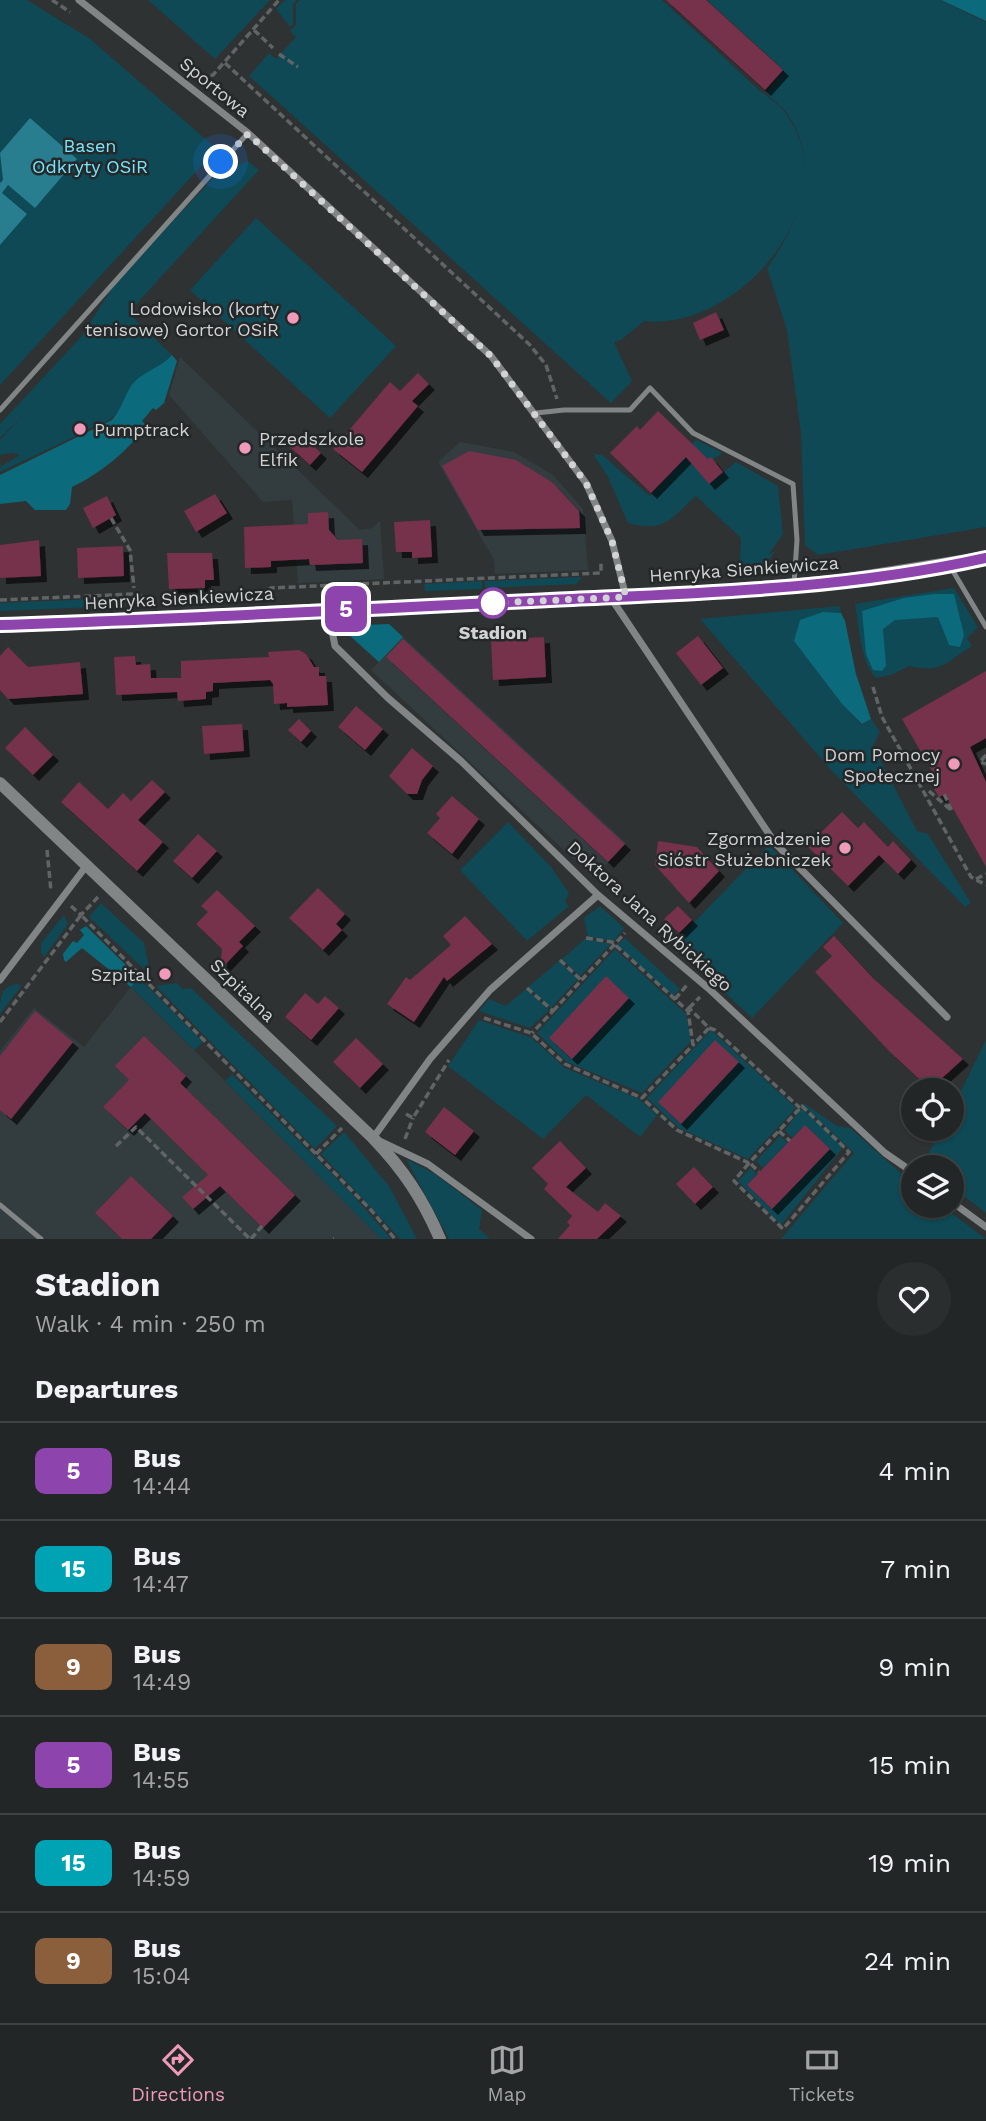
<!DOCTYPE html>
<meta charset="utf-8">
<style>
:root{--surface:#232626;--page:#2b2e2e;--text:#f1f3f6;--muted:#a3a5a7;--line:#404343;--accent:#ef9ab8}
body{margin:0;font-family:"Work Sans",sans-serif;background:var(--page);color:var(--text);height:100vh;display:flex;flex-direction:column;font-size:26px;white-space:nowrap}
*{box-sizing:border-box;margin:0}
p{font-size:23px;color:var(--muted)}
.icon{flex:none;width:38px;height:38px;fill:none;stroke:currentColor;stroke-width:2;stroke-linecap:round;stroke-linejoin:round}
.map{position:relative;height:1239px;overflow:hidden}
.sheet{display:flex;flex-direction:column;background:var(--surface);flex:1}
.sheet>*{flex:none}
.badge{padding:0 14px;border-radius:10px;font-size:24px;line-height:46px}
.controls{position:absolute;left:901px;top:1078px;display:grid;gap:14px}
.controls a{display:grid;place-items:center;width:63px;height:63px;border-radius:50%;background:var(--surface);box-shadow:0 2px 5px #0004,0 0 0 2px var(--line);font-size:35px}
.you{position:absolute;width:35px;height:35px;margin:-18px;border:5px solid #fff;border-radius:50%;background:#1a73e8;box-shadow:0 0 0 10px #1a73e833}
.map>.badge{position:absolute;translate:-50% -50%;box-shadow:0 0 0 4px #fff}
h2{padding:0 35px;font-size:26px;line-height:63px}
.round{display:grid;place-items:center;flex:none;width:74px;height:74px;border-radius:37px;background:var(--page)}
.headline{display:flex;align-items:center;justify-content:space-between;height:119px;padding:0 35px}
h1{font-size:33px;font-weight:700;line-height:52px}
ul{padding:0;list-style:none}
li{display:flex;align-items:center;gap:21px;height:98px;padding:0 35px;border-top:2px solid var(--line)}
li div{flex:1}
li b{display:block;font-size:26px}
li em{font-style:normal}
li .badge{min-width:77px;font-weight:700;text-align:center}
.dock{display:flex;justify-content:space-around;align-items:center;height:98px;border-top:2px solid var(--line);background:var(--surface);font-size:19px;color:var(--muted)}
.dock a{display:grid;justify-items:center;gap:4px}
.dock .active{color:var(--accent)}
.map>svg:first-child{display:block}
</style>
<div class="map">
<svg width="986" height="1239" viewBox="0 0 986 1239">
<defs>
<filter id="shadow"><feDropShadow dx="6" dy="6" stdDeviation="0" flood-color="#0009"/></filter>
</defs>
<rect width="100%" height="100%" fill="#2f3233"/>
<path fill="#333d40" d="M180,357L360,530L372,528L380,521L384,579L298,583L292,500L263,502L169,395Z
M460,442L514,452L553,475L583,509L588,570L495,574L494,560L438,462Z
M403,637L626,843L594,878L371,670Z
M131,987L225,1081L381,1239H0V1051L34,1008L84,1047Z"/>
<path fill="#0e4955" d="M0,0H27L90,39L217,149L0,385Z
M148,0H270L215,59Z
M285,0H297L293,4V24L290,27L276,9Z
M300,0H662C692,28 722,55 751,83C762,93 778,103 787,115C848,203 738,332 644,321L621,340L614,342L632,381L611,403L249,76L269,53L276,59L296,37L290,31L296,25V4Z
M707,0H940L986,22V527L818,555L805,545L801,433L787,330L767,268C799,225 821,166 789,116C784,108 773,100 766,93L784,70Z
M248,161L259,170L128,313L172,355C165,364 158,365 150,372C129,390 126,415 97,426L100,416L96,425L80,434L0,472V467L20,455L13,453L0,455V440L24,415L0,438V424L81,337L116,282L216,175Z
M256,218L396,346L330,418L190,290Z
M696,440L723,453L697,469L709,484L736,462L778,486L783,534L768,555L775,551C765,568 753,570 734,571L733,564L740,563L741,538L696,496C670,519 665,533 628,523L608,477L593,454L602,455L650,496L678,465L674,461Z
M582,577L576,584L485,588V581Z
M482,581V589L425,591L424,584Z
M954,588L978,627L967,638L972,646C944,664 942,673 909,666L891,675L876,678C860,661 859,626 855,604Z
M119,598L120,606L0,611V603Z
M840,606L841,613L823,612L794,641L842,704L862,725L871,719L880,732L873,746L917,831L928,834L971,903L965,907L831,770L700,619Z
M508,822L551,867L569,893L565,902L569,906L527,941L460,870Z
M769,845L843,923L752,1018L673,944Z
M101,903L144,943L149,967L146,971L89,917Z
M600,906L624,928L614,941L588,937L584,918Z
M64,915L68,924L44,957L41,953V943Z
M625,938L680,989L673,996L617,945Z
M585,939L611,944L580,976L562,959Z
M615,949L686,1014L691,1041L642,1093L567,1062L537,1033Z
M559,961L578,979L551,1008L528,987Z
M139,978L203,1042L194,1050L131,987Z
M177,983L183,989L191,988L337,1126L315,1149L156,986Z
M17,984L22,985L0,1014C0,1000 0,986 17,984Z
M526,989L549,1010L530,1028L479,1011L489,999L506,1006Z
M479,1020L532,1038L565,1068L639,1099L657,1115L640,1137L586,1095L543,1139L448,1066Z
M711,1030L796,1108L748,1159L679,1128L647,1098Z
M986,1040V1213L952,1187V1167L922,1165L942,1129H952V1109Z
M232,1074L353,1195L391,1239H381L225,1081Z
M805,1104L837,1126L850,1128L913,1184L914,1206H942L986,1239H781L854,1153L803,1105Z
M802,1108L841,1145V1150L781,1225L738,1181L751,1168L757,1174L747,1185L772,1209L830,1149L805,1125L792,1138L785,1130Z
M344,1132L389,1186L417,1239H400L321,1154Z
M780,1136L788,1143L763,1168L756,1161Z
M406,1159L435,1174L482,1210L479,1229L490,1239H449Z"/>
<path fill="#0b6b7c" d="M941,0H986V21Z
M172,355L177,361L164,403L156,410L153,408L142,421L146,425C130,450 98,475 72,487L70,504L66,510H35L26,501L0,504V475L112,420C121,410 124,397 131,386C141,372 161,368 172,355Z
M934,594H954L964,635L960,647L949,645L938,617L895,620L883,629L886,666L882,671L873,670L866,654L862,611L904,598Z
M823,612L841,613L845,621L856,674L871,719L862,724L842,704L794,641L800,620Z
M389,624L403,637L379,662L339,626Z
M86,926L139,978L131,987L82,948L66,962L64,960L63,954L73,941L77,943L84,935L80,930Z"/>
<path fill="#287d8f" d="M30,118L77,159L35,208L8,185L2,193L27,214L0,245V183L3,180L0,153Z"/>
<path fill="#76304c" filter="url(#shadow)" d="M666,0H706L783,70L765,90Z
M716,312L724,330L700,340L693,323Z
M418,373L429,384L412,401L418,406L362,472L333,449L390,382L400,391Z
M658,411L708,459L711,457L723,472L709,484L686,457L651,493L610,453L637,426L640,430Z
M302,435L321,453L310,465L290,447Z
M469,451L516,460L553,483L579,511L580,528L478,530L442,466Z
M215,494L227,513L196,532L184,511Z
M107,496L116,515L93,528L83,508Z
M328,512L329,530L338,540L362,539L363,563L310,565L309,559L271,561V567L245,568L244,527L308,524V513Z
M430,520L432,557L412,558V552H396L394,522Z
M39,540L41,576L0,578V545Z
M123,546L124,576L78,578L77,548Z
M167,553H212L214,580H205V588L169,589Z
M698,636L723,668L701,685L676,653Z
M544,637L546,677L493,680L491,640Z
M403,639L625,844L608,862L386,657Z
M8,647L28,667L80,662L83,694L8,699L0,690V656Z
M299,650L306,654L314,667H319V676H326L328,705L287,707V703L274,704L273,684L270,680L213,683V691L206,692V699L178,701L177,692L116,695L114,657L135,656L136,665L150,664L151,678H181V661L269,657L268,652Z
M986,671V738L970,747L986,782V867L945,794L939,797L930,782L936,778L902,719Z
M356,706L383,729L365,750L338,727Z
M299,719L311,731L301,742L288,730Z
M242,724L244,751L204,754L202,726Z
M25,727L53,755L33,775L5,748Z
M412,748L433,766L422,780L417,794H407L389,776Z
M152,780L165,792L138,820L163,842L137,871L61,802L79,782L108,809L123,793L131,801Z
M452,796L479,819L452,854L427,833L440,818L436,814Z
M842,812L858,828L864,822L888,847L893,841L911,860L898,874L879,855L848,886L807,846Z
M198,834L217,851L192,878L173,861Z
M658,841L697,847L719,871L689,903L655,865Z
M318,888L345,914L336,924L342,930L323,950L289,918Z
M217,890L255,926L239,942L243,946L220,970L222,949L196,924L208,912L201,906Z
M678,906L692,920L679,933L664,919Z
M465,916L492,944L447,981L444,977L414,1022L387,1004L406,977L410,980L451,945L443,936Z
M834,936L873,978L963,1059L930,1089L890,1052L815,972L832,956L823,947Z
M606,976L629,998L572,1059L549,1038Z
M305,993L318,1004L325,996L339,1008L311,1040L285,1017Z
M35,1011L73,1042L11,1119L0,1110V1056Z
M144,1036L186,1076L180,1083L295,1195L263,1228L220,1186L193,1209L182,1197L208,1175L145,1113L128,1130L103,1107L129,1080L115,1066Z
M356,1038L383,1064L360,1088L333,1062Z
M715,1040L739,1062L681,1124L658,1102Z
M444,1107L474,1131L455,1155L425,1132Z
M805,1125L830,1149L772,1209L747,1185Z
M560,1141L586,1168L566,1187L598,1212L605,1203L621,1216L597,1239H558L570,1225L567,1222L572,1216L544,1189L548,1184L532,1168Z
M694,1167L713,1187L695,1204L676,1184Z
M131,1176L173,1216L151,1239H122L95,1213Z"/>
<g fill="none" stroke-linecap="round" stroke-linejoin="round">
<path stroke="#616465" stroke-width="3.5" stroke-dasharray="7 3.5" stroke-linecap="butt" d="M52,0L70,12
M254,30L273,48
M279,54L298,67
M225,63L530,345L546,365L557,399
M200,76L213,75L279,0
M111,518L130,550L134,588
M259,595L271,588L601,573V561
M0,600L134,594L154,600
M873,687L882,717L971,877L986,885
M986,755L980,762L986,764
M929,791L952,811L944,794
M47,850L51,891
M976,879L986,874
M71,906L81,915L98,897
M586,938L612,942L688,1011L693,1045L642,1098L677,1130L749,1163L802,1106L849,1152L783,1229L734,1181L749,1163
M560,960L581,980
M527,988L553,1011L532,1033
M675,999L687,985
M689,1008L700,997
M687,1010L689,1008L709,1028L693,1045
M553,1011L625,933
M484,1018L531,1033L565,1064L642,1098
M0,1022L81,915L371,1210L395,1239
M709,1028L715,1030L800,1108
M406,1114L413,1118L449,1060
M779,1131L790,1141
M405,1139L413,1118
M116,1146L136,1127L250,1239
M316,1154L342,1128
M751,1164L759,1172
M251,1239L262,1226
M333,1239H334"/>
<path stroke="#818585" stroke-width="5" d="M0,410L248,133
M536,413L564,410H630L650,388L693,433L793,484L797,540L794,584
M950,566L986,627
M0,1205L41,1239"/>
<path stroke="#818585" stroke-width="7" d="M79,0L248,133L491,356L586,483L612,541L626,597
M611,598L775,843L947,1017
M328,611L335,646L388,698L461,761L598,895L708,988L885,1153L914,1173
M0,980L87,865
M952,1202L986,1227
M531,1239L428,1164L373,1138L430,1059L490,990L598,895"/>
<path stroke="#818585" stroke-width="12" d="M0,783L373,1138C403,1169 423,1199 440,1239"/>
<path stroke="#818585" stroke-width="14" d="M0,625L691,594L843,581L986,558"/>
</g>
<g fill="none" stroke-linecap="round" stroke-linejoin="round">
<g stroke="#fff" stroke-width="16">
<path id="line" d="M0,625C183,619 366,609 550,600C695,593 843,590 986,558"/>
</g>
<use href="#line" stroke="#8e44ad" stroke-width="10"/>
<path stroke="#d1d3d4" stroke-width="7" stroke-dasharray="0 12.6" d="M221,162L248,134L491,356L586,483L612,541L626,597L493,603"/>
</g>
<g fill="#ef9ab8" stroke="#252829" stroke-width="2.5">
<circle cx="293" cy="318" r="7"/>
<circle cx="80" cy="429" r="7"/>
<circle cx="245" cy="448" r="7"/>
<circle cx="954" cy="764" r="7"/>
<circle cx="845" cy="848" r="7"/>
<circle cx="165" cy="974" r="7"/>
</g>
<circle fill="#fff" stroke="#8e44ad" stroke-width="3.5" cx="493" cy="603" r="14"/>
<g text-anchor="middle" dominant-baseline="central" stroke-width="5" stroke-linejoin="round" paint-order="stroke">
<g font-size="18" fill="#d1d3d4" stroke="#252829">
<text transform="translate(215 87) rotate(39)">Sportowa</text>
<text transform="translate(744 569) rotate(-4)">Henryka Sienkiewicza</text>
<text transform="translate(179 598) rotate(-3)">Henryka Sienkiewicza</text>
<text transform="translate(650 916) rotate(42)">Doktora Jana Rybickiego</text>
<text transform="translate(243 990) rotate(44)">Szpitalna</text>
</g>
<g font-size="18" fill="#76e5fe" stroke="#252829">
<text x="90" y="145">Basen<tspan x="90" dy="21">Odkryty OSiR</tspan></text>
</g>
<g font-size="18" fill="#d1d3d4" stroke="#252829" text-anchor="end">
<text x="279" y="308">Lodowisko (korty<tspan x="279" dy="21">tenisowe) Gortor OSiR</tspan></text>
<text x="94" y="429" text-anchor="start">Pumptrack</text>
<text x="259" y="438" text-anchor="start">Przedszkole<tspan x="259" dy="21">Elfik</tspan></text>
<text x="940" y="754">Dom Pomocy<tspan x="940" dy="21">Społecznej</tspan></text>
<text x="831" y="838">Zgormadzenie<tspan x="831" dy="21">Sióstr Służebniczek</tspan></text>
<text x="151" y="974">Szpital</text>
</g>
<g font-size="18" font-weight="bold" fill="#d1d3d4" stroke="#252829">
<text x="493" y="632">Stadion</text>
</g>
</g>
</svg>
<div class="controls">
<a><svg class="icon" aria-label="locate" viewBox="0 0 24 24"><circle cx="12" cy="12" r="6"/><path d="M12 2v4M12 18v4M2 12h4M18 12h4"/></svg></a>
<a><svg class="icon" aria-label="layers" viewBox="0 0 24 24"><path d="M12 4l9 5-9 5-9-5zM3 14l9 5 9-5"/></svg></a>
</div>
<div class="you" style="left:221px;top:162px"></div>
<b class="badge" style="left:346px;top:609px;background:#8e44ad;color:#fff">5</b>
</div>
<section class="sheet">
<div class="headline"><div><h1>Stadion</h1><p>Walk · 4 min · 250 m</p></div><a class="round"><svg class="icon" aria-label="heart" viewBox="0 0 24 24"><path d="M12 20l-8-8c-3-5 5-10 8-4 3-6 11-1 8 4z"/></svg></a></div>
<h2>Departures</h2>
<ul>
<li><span class="badge" style="background:#8e44ad;color:#fff">5</span><div><b>Bus</b><p>14:44</p></div><em>4 min</em></li>
<li><span class="badge" style="background:#00a3b4;color:#fff">15</span><div><b>Bus</b><p>14:47</p></div><em>7 min</em></li>
<li><span class="badge" style="background:#8b5e3c;color:#fff">9</span><div><b>Bus</b><p>14:49</p></div><em>9 min</em></li>
<li><span class="badge" style="background:#8e44ad;color:#fff">5</span><div><b>Bus</b><p>14:55</p></div><em>15 min</em></li>
<li><span class="badge" style="background:#00a3b4;color:#fff">15</span><div><b>Bus</b><p>14:59</p></div><em>19 min</em></li>
<li><span class="badge" style="background:#8b5e3c;color:#fff">9</span><div><b>Bus</b><p>15:04</p></div><em>24 min</em></li>
</ul>
</section>
<nav class="dock">
<a class="active"><svg class="icon" aria-label="directions" viewBox="0 0 24 24"><path d="M12 3l9 9-9 9-9-9zM9 14v-3h6M13 9l2 2-2 2"/></svg>Directions</a>
<a><svg class="icon" aria-label="map" viewBox="0 0 24 24"><path d="M3 6l6-2 6 2 6-2v14l-6 2-6-2-6 2zM9 4v14M15 6v14"/></svg>Map</a>
<a><svg class="icon" aria-label="tickets" viewBox="0 0 24 24"><path d="M3 7h18v10H3zM15 7v10"/></svg>Tickets</a>
</nav>
